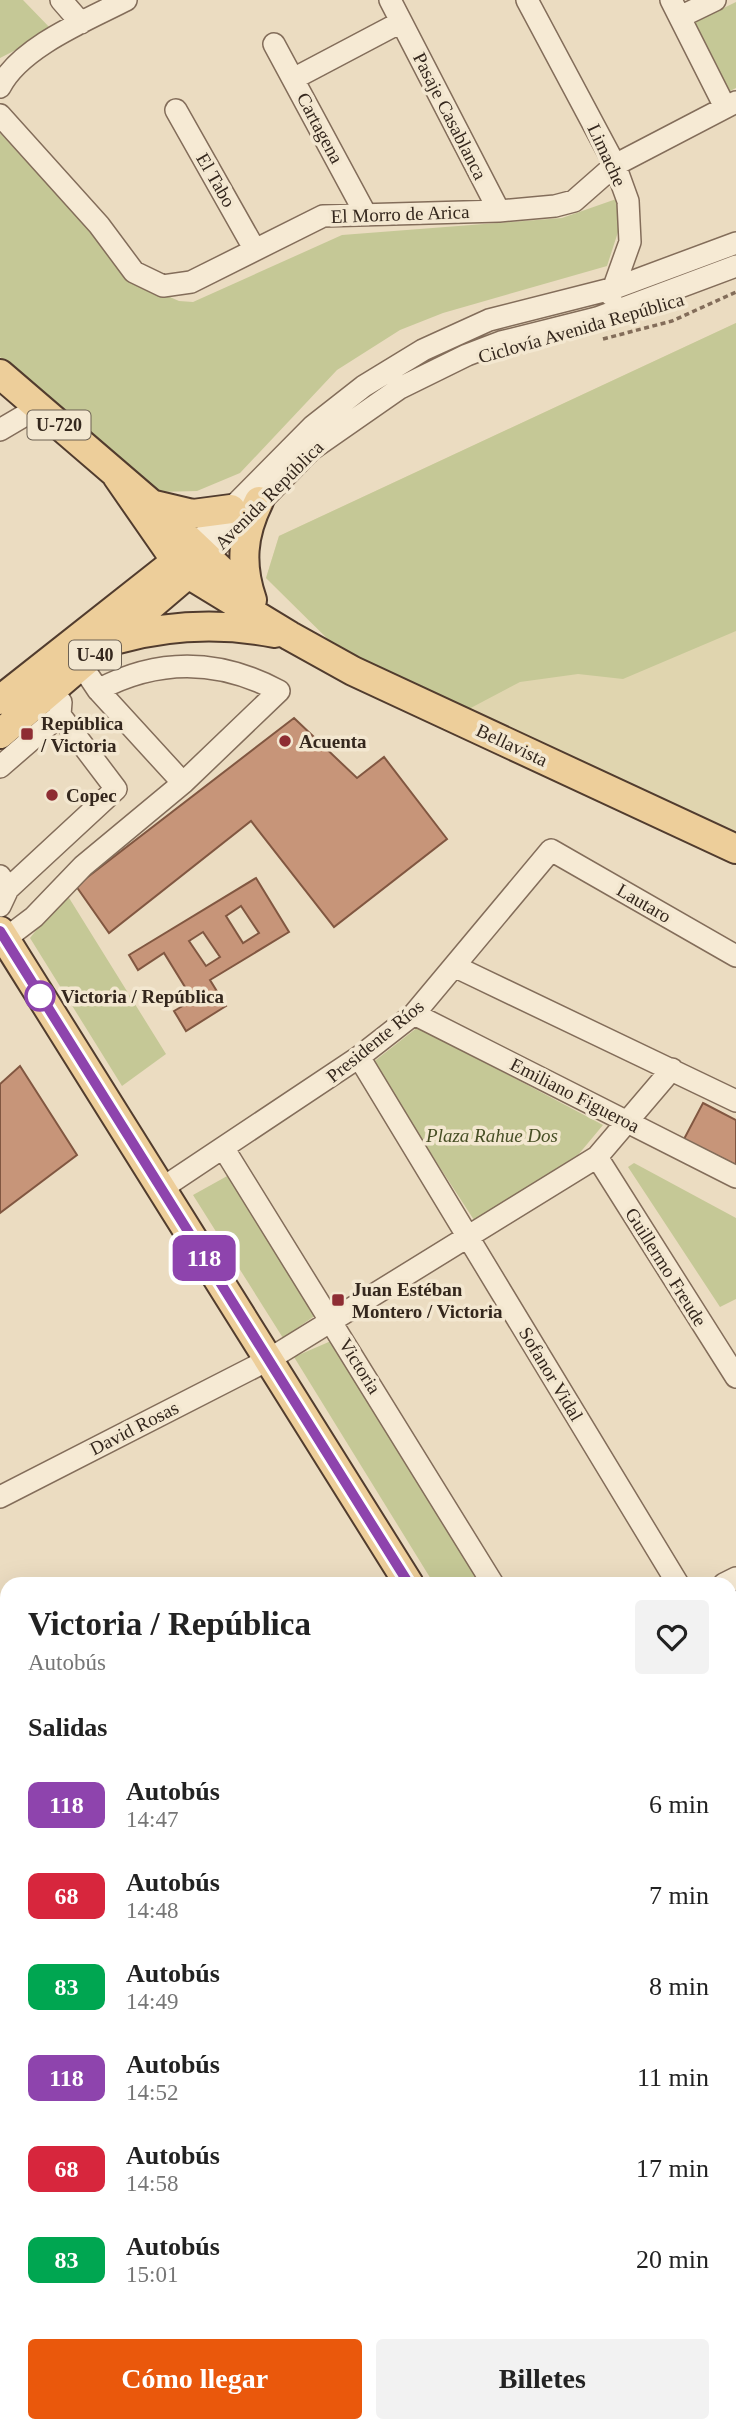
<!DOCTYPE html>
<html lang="es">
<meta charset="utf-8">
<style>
:root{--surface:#fff;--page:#f2f2f2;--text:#222;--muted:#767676;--accent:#ea580c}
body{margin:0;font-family:"Times New Roman",serif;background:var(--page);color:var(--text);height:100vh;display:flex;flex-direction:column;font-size:26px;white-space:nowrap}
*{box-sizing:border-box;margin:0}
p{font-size:23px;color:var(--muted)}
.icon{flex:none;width:38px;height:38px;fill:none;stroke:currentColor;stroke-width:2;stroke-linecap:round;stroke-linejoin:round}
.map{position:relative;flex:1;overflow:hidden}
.side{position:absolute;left:0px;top:1577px;width:737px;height:856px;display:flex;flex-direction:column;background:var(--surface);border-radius:21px 21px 0 0;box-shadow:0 7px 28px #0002}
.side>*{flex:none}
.badge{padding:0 14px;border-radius:10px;font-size:24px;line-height:46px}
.map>.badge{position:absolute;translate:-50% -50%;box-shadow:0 0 0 4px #fff}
h2{padding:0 28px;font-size:26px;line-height:63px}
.round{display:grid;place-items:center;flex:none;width:74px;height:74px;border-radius:7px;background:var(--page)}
.summary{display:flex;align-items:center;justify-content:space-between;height:119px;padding:0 28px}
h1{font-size:33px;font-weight:700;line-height:52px}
.button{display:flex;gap:14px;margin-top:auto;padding:14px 28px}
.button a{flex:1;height:80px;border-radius:7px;background:var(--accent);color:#fff;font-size:28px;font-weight:700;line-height:80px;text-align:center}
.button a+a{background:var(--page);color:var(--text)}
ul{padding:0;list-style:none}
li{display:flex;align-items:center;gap:21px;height:91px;padding:0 28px}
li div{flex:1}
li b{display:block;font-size:26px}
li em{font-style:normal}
li .badge{min-width:77px;font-weight:700;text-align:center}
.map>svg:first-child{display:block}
</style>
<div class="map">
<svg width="736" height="2432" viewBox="0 0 736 2432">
<rect width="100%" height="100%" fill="#ebdcc1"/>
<path fill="#e0d5af" d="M736,323V831L345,656L266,578L279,536Z"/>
<path fill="#c5c896" d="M0,0H23L53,31L0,58Z
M736,2V88L728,92L695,22Z
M0,133L81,221L128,279L179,301L193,302L342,235L562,218L622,197L618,232L607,266L443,313L400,330L337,370L240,473L197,491L158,492L0,357Z
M736,323V631L623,679L578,674L520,682L465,711L345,656L266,578L279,536Z
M66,893L166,1054L122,1086L30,938Z
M418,1027L603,1125L578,1155L474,1220L372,1063Z
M634,1163L736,1218V1299L720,1307L628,1167Z
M229,1175L316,1315L283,1338L193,1195Z
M331,1341L484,1584H434L294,1357Z"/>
<path fill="#a3bdb4" stroke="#6b8b81" stroke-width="2" d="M736,2264V2432H0V2338L7,2341V2426H730V2267Z"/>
<path fill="#c79579" stroke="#815741" stroke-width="2" fill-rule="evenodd" d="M294,718L357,778L384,757L447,839L334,927L251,821L109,933L76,886Z
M256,878L289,932L210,980L226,1006L186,1031L174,1011L193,1000L164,953L138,970L129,955ZM241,906L259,933L243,943L226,916ZM203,932L220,957L206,966L189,941Z
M20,1066L77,1155L0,1213V1084Z
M703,1103L736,1120V1165L684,1139Z"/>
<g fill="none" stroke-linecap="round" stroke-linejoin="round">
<g stroke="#836d5a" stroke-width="24">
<path id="minor" d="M61,0L81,23
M390,0L499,211
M527,0L615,165L628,201L630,242L611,295
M671,0L725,107
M680,17L715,0
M274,44L365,213
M293,79L401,22
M0,87C20,47 87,20 126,0
M176,110L255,250
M0,115L99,225L134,272L163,286L191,282L323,216L499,211L555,206L574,201L615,165L736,102
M0,430L39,407
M194,546L313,426L364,386L423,350L489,320L615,288L736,243
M207,557L311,450L400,388L467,355L501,342L597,318L736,266
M82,666L98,690L183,783
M0,767L60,715L61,702
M0,876L8,889L0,906
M8,889L116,789L60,715
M5,939L34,917L83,866L183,783L279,691C219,659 158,658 98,690
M456,967L736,1101
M414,1014L736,1177
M359,1057L678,1584
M224,1149L493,1584
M597,1157L736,1377
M161,1189L359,1057L414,1014L551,850L736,956
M0,1497L268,1360L597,1157L672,1069
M724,1584L736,1578
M0,1736L7,1748
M0,1952L7,1948
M730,2092L736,2117"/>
</g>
<g stroke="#513c2e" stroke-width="32">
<path id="major" d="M0,374L149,502L248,596
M117,476L176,561L190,575L290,636L353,671L736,849
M155,505L193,514L231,509
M252,600C240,565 242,535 259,501
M118,639C169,625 223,623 275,633
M0,700L190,550
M0,734L203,561
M0,931L409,1584
M400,2432L403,2426"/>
</g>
<path stroke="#836d5a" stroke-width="3.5" stroke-dasharray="5 3.5" stroke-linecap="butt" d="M603,339L672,321L736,292"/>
<use href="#minor" stroke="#f6ead4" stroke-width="21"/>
<use href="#major" stroke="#edce9a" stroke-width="28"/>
</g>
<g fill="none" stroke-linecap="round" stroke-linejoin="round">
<g stroke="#fff" stroke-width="16">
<path id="line" d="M0,931L409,1584"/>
</g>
<use href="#line" stroke="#8e44ad" stroke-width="10"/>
</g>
<g fill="#8e2d33" stroke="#f3e7d0" stroke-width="2.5">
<rect x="20" y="727" width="14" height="14" rx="3.5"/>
<circle cx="285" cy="741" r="7"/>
<circle cx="52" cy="795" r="7"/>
<rect x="331" y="1293" width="14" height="14" rx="3.5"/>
</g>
<circle fill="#fff" stroke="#8e44ad" stroke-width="3.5" cx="40" cy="996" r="14"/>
<g text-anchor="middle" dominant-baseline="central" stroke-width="7" stroke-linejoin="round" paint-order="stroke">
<g fill="#f3e7d0" stroke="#6d6153" stroke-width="2">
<rect x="27.5" y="410.5" width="63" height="29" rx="5"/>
<rect x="69" y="640.5" width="52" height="29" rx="5"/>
</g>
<g font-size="18" font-weight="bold" fill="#34271d">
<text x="59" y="425">U-720</text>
<text x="95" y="655">U-40</text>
</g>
<g font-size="19" fill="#34271d" stroke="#f3e7d0">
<text transform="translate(450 116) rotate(63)">Pasaje Casablanca</text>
<text transform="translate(320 128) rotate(62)">Cartagena</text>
<text transform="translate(607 155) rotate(65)">Limache</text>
<text transform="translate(216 180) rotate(60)">El Tabo</text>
<text transform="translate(400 214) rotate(-2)">El Morro de Arica</text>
<text transform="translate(581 328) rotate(-16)">Ciclovía Avenida República</text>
<text transform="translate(269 495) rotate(-45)">Avenida República</text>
<text transform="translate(512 745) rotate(25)">Bellavista</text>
<text transform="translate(644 903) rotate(30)">Lautaro</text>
<text transform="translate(375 1041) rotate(-39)">Presidente Ríos</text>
<text transform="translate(575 1095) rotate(27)">Emiliano Figueroa</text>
<text transform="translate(666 1267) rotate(58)">Guillermo Freude</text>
<text transform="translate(360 1366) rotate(58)">Victoria</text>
<text transform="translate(551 1374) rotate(59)">Sofanor Vidal</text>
<text transform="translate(134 1428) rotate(-27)">David Rosas</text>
</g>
<g font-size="19" font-weight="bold" fill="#34271d" stroke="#f3e7d0" text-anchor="start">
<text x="41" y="723">República<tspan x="41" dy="22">/ Victoria</tspan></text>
<text x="299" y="741">Acuenta</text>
<text x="66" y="795">Copec</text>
<text x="352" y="1289">Juan Estéban<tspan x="352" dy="22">Montero / Victoria</tspan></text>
</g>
<g font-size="19" font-weight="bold" fill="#34271d" stroke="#f3e7d0" text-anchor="start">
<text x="61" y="996">Victoria / República</text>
</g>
<g font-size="19" font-style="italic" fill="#474f25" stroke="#f3e7d0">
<text x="492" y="1135">Plaza Rahue Dos</text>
</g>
</g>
</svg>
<b class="badge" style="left:204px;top:1258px;background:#8e44ad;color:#fff">118</b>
<section class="side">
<div class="summary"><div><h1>Victoria / República</h1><p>Autobús</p></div><a class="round"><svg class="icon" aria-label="heart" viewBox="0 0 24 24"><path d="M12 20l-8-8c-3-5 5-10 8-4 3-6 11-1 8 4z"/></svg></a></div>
<h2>Salidas</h2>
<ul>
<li><span class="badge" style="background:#8e44ad;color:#fff">118</span><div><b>Autobús</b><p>14:47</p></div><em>6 min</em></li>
<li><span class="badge" style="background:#d7263d;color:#fff">68</span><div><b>Autobús</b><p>14:48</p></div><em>7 min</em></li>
<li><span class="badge" style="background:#00a651;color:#fff">83</span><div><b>Autobús</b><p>14:49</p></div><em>8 min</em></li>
<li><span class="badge" style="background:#8e44ad;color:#fff">118</span><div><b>Autobús</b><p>14:52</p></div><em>11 min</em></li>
<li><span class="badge" style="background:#d7263d;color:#fff">68</span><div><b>Autobús</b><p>14:58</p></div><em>17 min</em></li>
<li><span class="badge" style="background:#00a651;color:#fff">83</span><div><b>Autobús</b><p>15:01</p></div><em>20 min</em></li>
</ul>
<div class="button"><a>Cómo llegar</a><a>Billetes</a></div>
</section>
</div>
